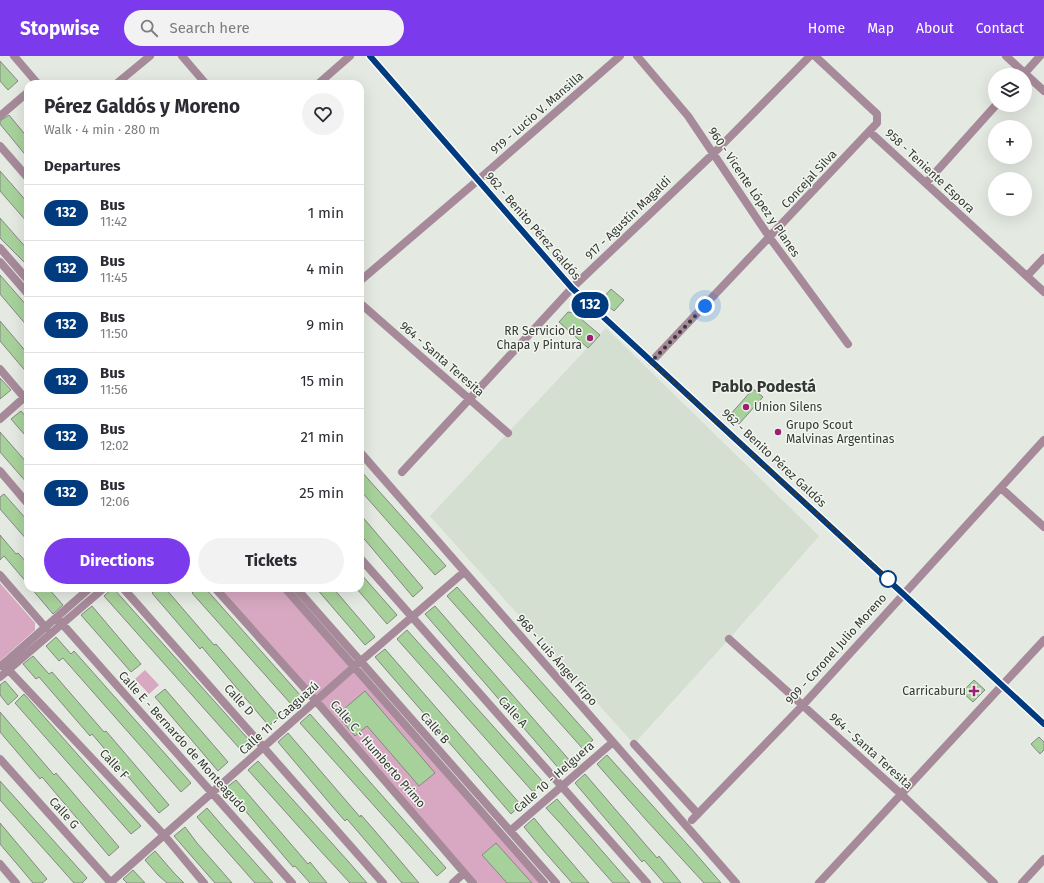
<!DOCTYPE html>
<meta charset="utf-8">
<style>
:root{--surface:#fff;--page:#f2f2f3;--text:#2b2b33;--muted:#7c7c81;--line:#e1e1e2;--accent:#7c3aed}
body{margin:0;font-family:"Fira Sans",sans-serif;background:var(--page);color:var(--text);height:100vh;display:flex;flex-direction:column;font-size:15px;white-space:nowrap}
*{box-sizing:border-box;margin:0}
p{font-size:13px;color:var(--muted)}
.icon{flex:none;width:22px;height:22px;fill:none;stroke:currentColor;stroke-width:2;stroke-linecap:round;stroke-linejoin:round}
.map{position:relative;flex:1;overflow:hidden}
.details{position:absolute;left:24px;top:24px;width:340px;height:512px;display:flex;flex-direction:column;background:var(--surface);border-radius:12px;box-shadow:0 4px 16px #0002}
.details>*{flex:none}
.badge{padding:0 8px;border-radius:13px;font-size:14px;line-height:26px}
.fabs{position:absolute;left:988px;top:12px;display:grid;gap:8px}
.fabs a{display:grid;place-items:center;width:44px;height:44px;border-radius:50%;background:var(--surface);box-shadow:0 4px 16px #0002;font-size:20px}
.you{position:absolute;width:20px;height:20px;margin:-10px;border:3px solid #fff;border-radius:50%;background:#1a73e8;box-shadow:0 0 0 6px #1a73e833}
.map>.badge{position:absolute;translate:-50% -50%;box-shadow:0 0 0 2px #fff}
h2{padding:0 20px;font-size:15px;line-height:36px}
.round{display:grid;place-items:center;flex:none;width:42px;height:42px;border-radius:21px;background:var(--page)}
.head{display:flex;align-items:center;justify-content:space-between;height:68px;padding:0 20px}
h1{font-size:19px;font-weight:700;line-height:30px}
.action{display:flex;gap:8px;margin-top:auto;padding:8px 20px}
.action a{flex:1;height:46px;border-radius:24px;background:var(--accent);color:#fff;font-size:16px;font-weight:700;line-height:46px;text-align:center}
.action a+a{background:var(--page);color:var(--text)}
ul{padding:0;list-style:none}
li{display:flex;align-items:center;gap:12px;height:56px;padding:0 20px;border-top:1px solid var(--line)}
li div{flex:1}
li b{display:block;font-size:15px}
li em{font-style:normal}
li .badge{min-width:44px;font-weight:700;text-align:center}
header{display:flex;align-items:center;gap:24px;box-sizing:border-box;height:56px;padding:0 20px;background:var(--accent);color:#fff}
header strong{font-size:19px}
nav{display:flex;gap:22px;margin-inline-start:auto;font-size:14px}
.search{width:280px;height:36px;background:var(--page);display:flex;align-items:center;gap:10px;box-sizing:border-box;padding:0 14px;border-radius:22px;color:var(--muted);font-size:15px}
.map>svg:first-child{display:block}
</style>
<header>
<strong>Stopwise</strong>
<div class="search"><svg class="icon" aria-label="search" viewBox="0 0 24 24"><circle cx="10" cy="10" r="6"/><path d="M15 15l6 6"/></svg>Search here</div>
<nav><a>Home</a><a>Map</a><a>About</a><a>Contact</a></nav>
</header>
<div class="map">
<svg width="1044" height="827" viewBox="0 0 1044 827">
<rect width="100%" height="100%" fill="#e4e9e2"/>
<path fill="#d4ded1" d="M606,272L819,480L729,583L634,688L430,460Z"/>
<path fill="#d8a8c2" d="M0,527L35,567V574L0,605Z
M215,532H285L544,827H473Z
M145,614L159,629L149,638L135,623Z"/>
<path fill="#a7d19a" stroke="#848882" d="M0,5L18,25L8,34L0,25Z
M9,59L28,82V102L0,68V65Z
M0,115L28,147V167L0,135Z
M0,162L28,194V210L0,182Z
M0,219L28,251V271L0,238Z
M611,233L624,244L614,255L601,244Z
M568,256L574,257L600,279L588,292L559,266Z
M0,265L28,298V318L0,285Z
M0,322L11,334L0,343Z
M753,333L763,341L739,368L729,360Z
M21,355L28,363V375L24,378L11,363Z
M0,376L28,408V428L0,396Z
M360,414L446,510L435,519L360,434Z
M4,438L28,465V485L0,453V441Z
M360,458L423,532L413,541L360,478Z
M0,479L16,498L18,497L28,508V528L4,500L0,504Z
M360,517L397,559L387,568L357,533L360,532Z
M457,531L593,684L583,693L447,540Z
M31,532H48L63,549L53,558Z
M113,532L250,685L240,693L104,540Z
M158,532H165L214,589L216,588L279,661L269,670L202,591L200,593L152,537Z
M198,532H205L301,640L291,648L192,537Z
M316,532H333L375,581L365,589Z
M92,550L141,608L131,616L81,559Z
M435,550L571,706L561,715L425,558Z
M407,574L544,727L533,736L397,583Z
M56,581L71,598L74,595L191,727L181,736L63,602L59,605L46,590Z
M385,593L521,749L511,758L375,601Z
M33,600L49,618L52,616L104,676L106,675L169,749L159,757L92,678L90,680L39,621L36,623L23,608Z
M974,624L985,634L973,646L962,636Z
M5,625L18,640L8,649L0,639V629Z
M165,633L228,706L218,715L155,641Z
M365,635L435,717L419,730L367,670L355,680L337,659Z
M24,638L141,770L131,778L15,647Z
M0,656L54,719L56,717L119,791L109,800L42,721L40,723L0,676Z
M310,658L446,812L437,820L300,667Z
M288,677L360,761L361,759L375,775L419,827H402L347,763L345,765L332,750L278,686Z
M1039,681L1044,686V694L1040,698L1031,688Z
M607,699L696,798L721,827H704L647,765L597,708Z
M258,705L347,804L367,827H350L316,790L248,714Z
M585,718L657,802L659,800L681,827H664L644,804L642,806L575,727Z
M236,724L308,808L310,806L327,827H310L295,810L293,811L226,732Z
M0,725L87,822L82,827H74L0,744Z
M557,743L576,765L630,827H613L560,767L546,752Z
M207,752L226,774L273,827H255L210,776L197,761Z
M534,762L547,778L589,827H572L543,794L524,771Z
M0,767L47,823L42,827H33L0,788Z
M185,771L197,787L232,827H215L194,803L174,780Z
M496,787L532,827H507L482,799Z
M155,795L174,817L184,827H167L158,819L145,804Z
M133,814L145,827H127L123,823Z"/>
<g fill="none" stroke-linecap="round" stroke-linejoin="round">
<path stroke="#a68a99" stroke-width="8" d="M14,0L38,28
M182,0L206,28
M637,0L688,60L770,182L848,288
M1006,0L1044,35
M1023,19L1040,0
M116,28L150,0
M318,28L350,0
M0,60L28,36
M870,76L1044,236
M0,90L28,122
M926,127L996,49
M0,192L28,224
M0,206L28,238
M1027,220L1044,202
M360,225L477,125L620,0
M360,247L508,377
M651,306L877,67V58L815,0
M0,313L28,346
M0,363L27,339
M360,396L736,827
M0,415L28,448
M402,416L572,232L713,98L810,0
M1001,432L1044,471
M360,502L647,827
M0,519L46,572
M123,532L383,827
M215,532L316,645L473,827
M285,532L544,827
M296,532L556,827
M57,562L292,827
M729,583L901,738L994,827
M3,608L164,779L204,827
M1,610L90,532
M0,621L104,532
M634,688L698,758
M0,703L111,827
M692,764L803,649L1044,384
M510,775L613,686
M0,808L16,827
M110,827L354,611L464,516
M453,827L464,817
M819,827L1044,584
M1022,827L1044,803"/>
<path stroke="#855e74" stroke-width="8" d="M370,0L572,232L1044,668"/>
</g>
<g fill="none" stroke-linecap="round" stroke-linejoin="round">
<g stroke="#fff" stroke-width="9">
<path id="line" d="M370,0L572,232L1044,668"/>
</g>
<use href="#line" stroke="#003b80" stroke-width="6"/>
<path stroke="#363835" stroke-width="4" stroke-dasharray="0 7.2" d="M705,250L651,306L892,526L888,523"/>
</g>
<g fill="#9d1f74" stroke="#f1f6ef" stroke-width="1.5">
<circle cx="590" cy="282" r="4"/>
<circle cx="746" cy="351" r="4"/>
<circle cx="778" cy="376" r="4"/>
<path d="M972 629h4v4h4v4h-4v4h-4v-4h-4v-4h4z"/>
</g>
<circle fill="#fff" stroke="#003b80" stroke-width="2" cx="888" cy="523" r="8"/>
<g text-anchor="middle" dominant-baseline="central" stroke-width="3" stroke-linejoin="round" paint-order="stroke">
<g font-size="12" fill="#363835" stroke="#f1f6ef">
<text transform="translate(537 57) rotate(-41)">919 - Lucio V. Mansilla</text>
<text transform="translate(930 115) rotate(43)">958 - Teniente Espora</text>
<text transform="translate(809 123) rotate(-47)">Concejal Silva</text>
<text transform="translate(754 136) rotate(56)">960 - Vicente López y Planes</text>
<text transform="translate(628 162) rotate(-44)">917 - Agustín Magaldi</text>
<text transform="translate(533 170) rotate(49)">962 - Benito Pérez Galdós</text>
<text transform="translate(442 303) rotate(41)">964 - Santa Teresita</text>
<text transform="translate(774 402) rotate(43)">962 - Benito Pérez Galdós</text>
<text transform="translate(836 593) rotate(-48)">909 - Coronel Julio Moreno</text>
<text transform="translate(557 604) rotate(49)">968 - Luis Ángel Firpo</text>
<text transform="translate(239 644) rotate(48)">Calle D</text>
<text transform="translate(513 656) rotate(48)">Calle A</text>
<text transform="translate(279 662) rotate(-42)">Calle 11 - Caaguazú</text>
<text transform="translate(435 672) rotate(49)">Calle B</text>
<text transform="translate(183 686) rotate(48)">Calle E - Bernardo de Monteagudo</text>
<text transform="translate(871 695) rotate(42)">964 - Santa Teresita</text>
<text transform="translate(378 698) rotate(49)">Calle C - Humberto Primo</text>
<text transform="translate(114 708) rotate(47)">Calle F</text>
<text transform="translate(554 721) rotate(-41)">Calle 10 - Helguera</text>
<text transform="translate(64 757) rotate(48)">Calle G</text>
</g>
<g font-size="12" fill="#363835" stroke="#f1f6ef" text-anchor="end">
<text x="582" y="275">RR Servicio de<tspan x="582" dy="14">Chapa y Pintura</tspan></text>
<text x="754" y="351" text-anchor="start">Union Silens</text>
<text x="786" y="369" text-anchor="start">Grupo Scout<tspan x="786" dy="14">Malvinas Argentinas</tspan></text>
<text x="966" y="635">Carricaburu</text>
</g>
<g font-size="16" font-weight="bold" fill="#363835" stroke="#f1f6ef">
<text x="764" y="330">Pablo Podestá</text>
</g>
</g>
</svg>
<div class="fabs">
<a><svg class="icon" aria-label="layers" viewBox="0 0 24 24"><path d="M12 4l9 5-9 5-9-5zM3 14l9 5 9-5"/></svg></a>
<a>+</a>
<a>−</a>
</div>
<div class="you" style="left:705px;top:250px"></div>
<b class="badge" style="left:590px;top:249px;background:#003b80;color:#fff">132</b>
<section class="details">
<div class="head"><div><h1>Pérez Galdós y Moreno</h1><p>Walk · 4 min · 280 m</p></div><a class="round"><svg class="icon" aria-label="heart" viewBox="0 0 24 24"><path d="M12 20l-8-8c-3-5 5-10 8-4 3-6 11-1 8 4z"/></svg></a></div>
<h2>Departures</h2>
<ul>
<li><span class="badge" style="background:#003b80;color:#fff">132</span><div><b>Bus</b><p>11:42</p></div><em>1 min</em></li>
<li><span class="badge" style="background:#003b80;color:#fff">132</span><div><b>Bus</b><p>11:45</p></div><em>4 min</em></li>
<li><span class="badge" style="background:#003b80;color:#fff">132</span><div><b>Bus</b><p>11:50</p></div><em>9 min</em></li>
<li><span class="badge" style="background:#003b80;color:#fff">132</span><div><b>Bus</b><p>11:56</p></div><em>15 min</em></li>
<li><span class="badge" style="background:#003b80;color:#fff">132</span><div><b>Bus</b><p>12:02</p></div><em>21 min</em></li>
<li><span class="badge" style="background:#003b80;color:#fff">132</span><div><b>Bus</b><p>12:06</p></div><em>25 min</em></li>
</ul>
<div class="action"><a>Directions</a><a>Tickets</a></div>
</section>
</div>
